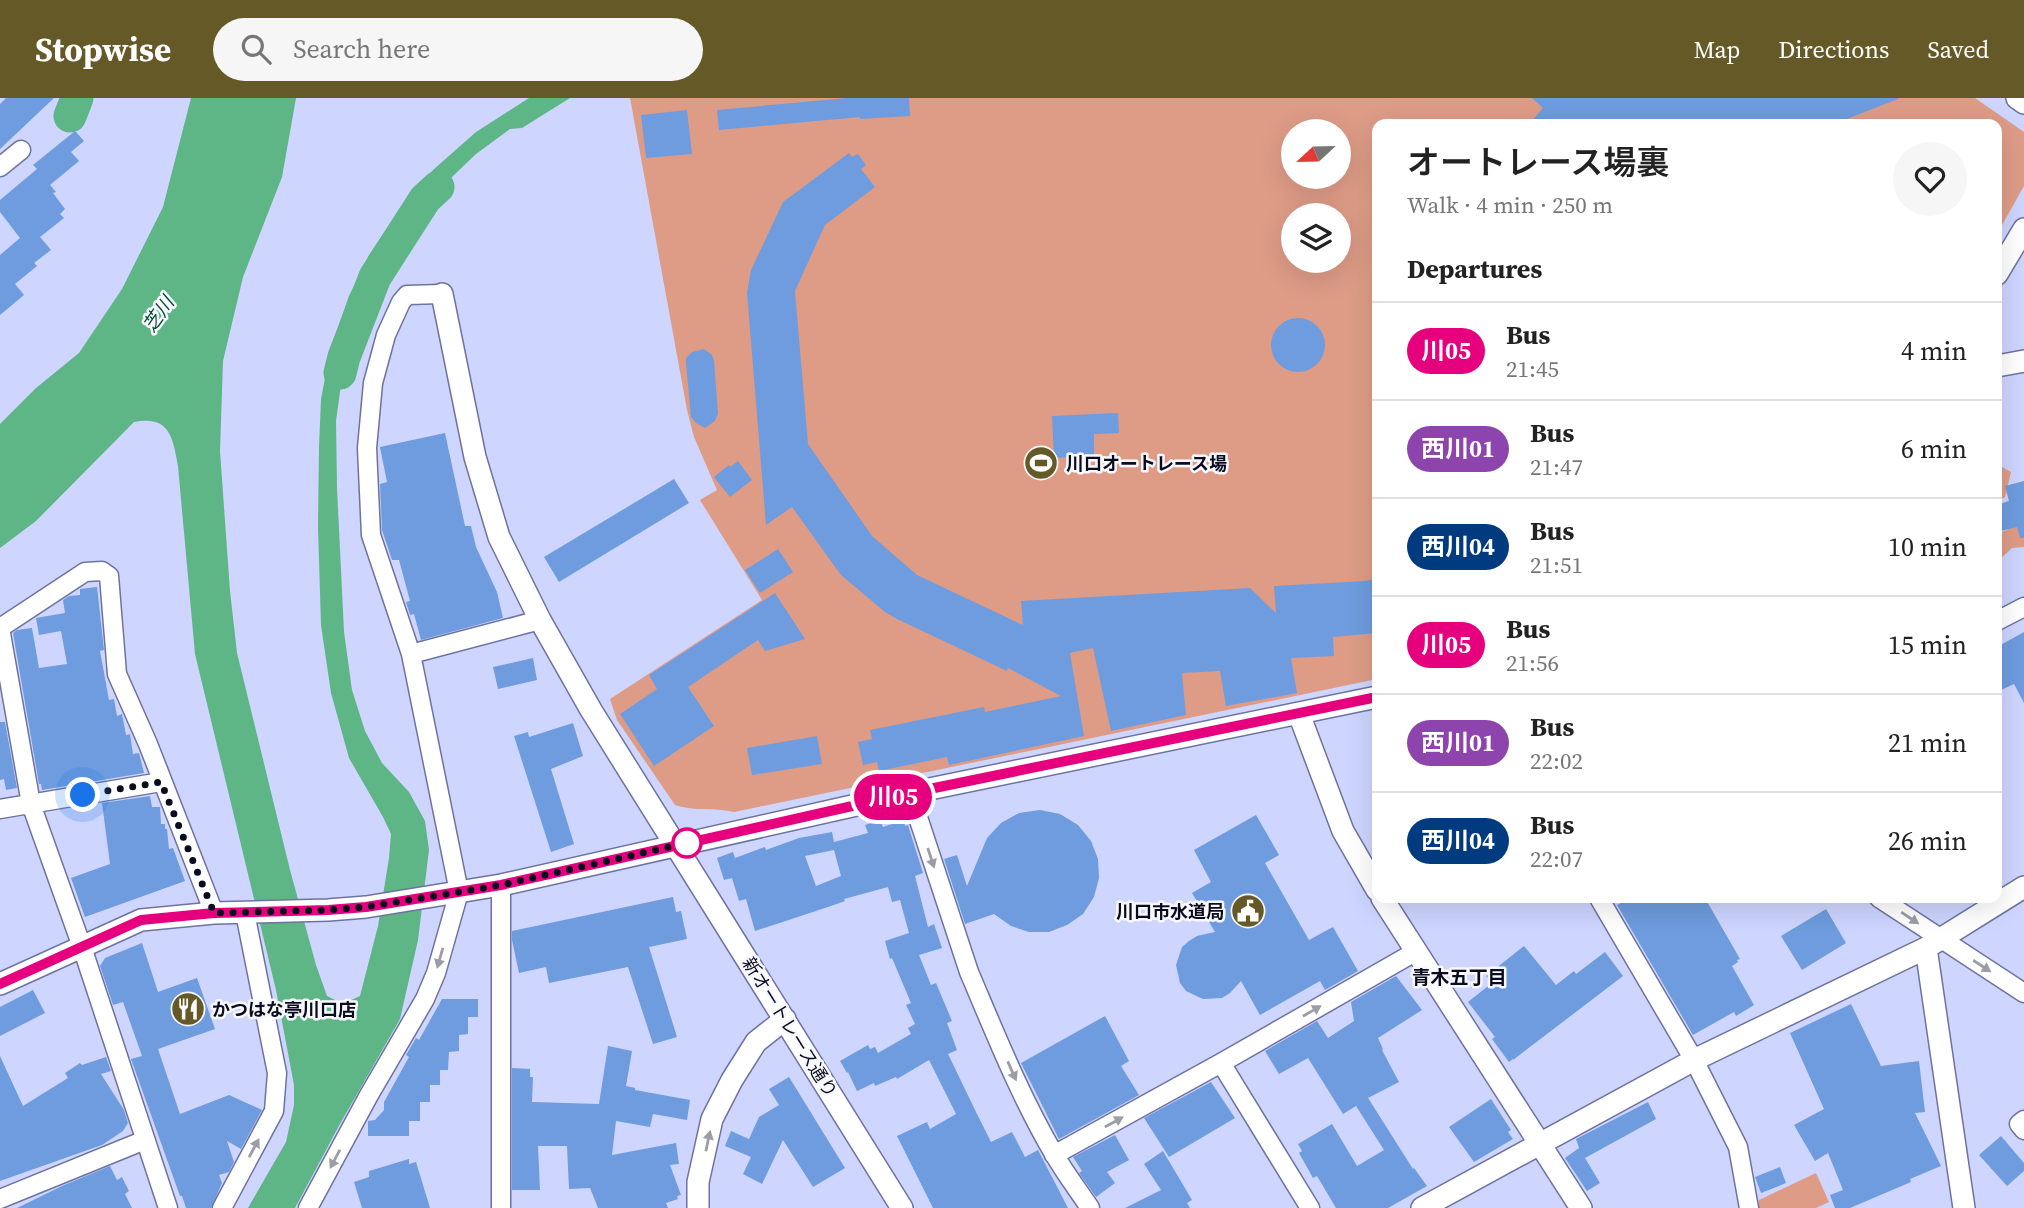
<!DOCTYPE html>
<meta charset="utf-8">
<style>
:root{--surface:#fff;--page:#f6f6f6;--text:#222;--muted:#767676;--line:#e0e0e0;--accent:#655a27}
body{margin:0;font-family:"Source Serif 4","Noto Sans JP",serif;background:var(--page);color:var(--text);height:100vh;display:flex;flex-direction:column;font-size:26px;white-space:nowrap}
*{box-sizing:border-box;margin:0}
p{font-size:23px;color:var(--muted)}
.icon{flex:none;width:38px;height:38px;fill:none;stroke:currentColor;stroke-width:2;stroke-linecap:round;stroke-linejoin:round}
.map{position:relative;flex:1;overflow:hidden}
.sheet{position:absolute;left:1372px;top:21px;width:630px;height:784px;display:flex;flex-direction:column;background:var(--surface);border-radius:14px;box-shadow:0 7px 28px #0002}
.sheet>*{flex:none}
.badge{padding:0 14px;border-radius:23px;font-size:24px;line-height:46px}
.needle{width:46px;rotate:248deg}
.fabs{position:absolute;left:1281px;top:21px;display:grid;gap:14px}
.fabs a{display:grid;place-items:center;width:70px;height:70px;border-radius:50%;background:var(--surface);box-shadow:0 7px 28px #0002;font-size:35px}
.you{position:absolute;width:35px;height:35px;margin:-18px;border:5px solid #fff;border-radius:50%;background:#1a73e8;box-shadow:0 0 0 10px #1a73e833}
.map>.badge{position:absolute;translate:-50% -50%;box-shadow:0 0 0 4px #fff}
h2{padding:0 35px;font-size:26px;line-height:63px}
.round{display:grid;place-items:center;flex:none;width:74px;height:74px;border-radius:37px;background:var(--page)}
.overview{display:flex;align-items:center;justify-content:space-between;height:119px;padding:0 35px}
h1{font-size:33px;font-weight:600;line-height:52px}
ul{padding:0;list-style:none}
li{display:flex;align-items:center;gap:21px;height:98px;padding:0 35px;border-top:2px solid var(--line)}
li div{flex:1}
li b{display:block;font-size:26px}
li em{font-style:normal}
li .badge{min-width:77px;font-weight:700;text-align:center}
header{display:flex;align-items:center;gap:42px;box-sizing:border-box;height:98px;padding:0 35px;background:var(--accent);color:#fff}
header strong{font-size:33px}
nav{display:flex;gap:38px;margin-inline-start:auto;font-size:24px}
.search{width:490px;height:63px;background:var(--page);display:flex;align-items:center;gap:18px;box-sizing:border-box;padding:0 24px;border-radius:38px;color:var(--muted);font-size:26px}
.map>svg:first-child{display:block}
</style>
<header>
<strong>Stopwise</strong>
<div class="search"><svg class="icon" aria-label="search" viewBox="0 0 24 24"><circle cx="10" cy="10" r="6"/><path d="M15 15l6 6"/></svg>Search here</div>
<nav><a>Map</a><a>Directions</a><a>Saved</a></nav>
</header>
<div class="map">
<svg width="2024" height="1110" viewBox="0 0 2024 1110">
<rect width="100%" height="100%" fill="#ced5fe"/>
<path fill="#de9c87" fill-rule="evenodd" d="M630,0H1975L2024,34V88L1997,136V26H1377V581L734,714C712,709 697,714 675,707L617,622L610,601L762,502L700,402L717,392L694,339L687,312ZM1293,33H1339V79H1293ZM1293,117H1339V163H1293Z
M1997,366L2011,374L2005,399L1997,403Z
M2024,420V449L2012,450L1997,464V436L2014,429Z
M1816,1075L1829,1104L1816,1110H1759V1102Z"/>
<path fill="#5eb585" d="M191,0H296L282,79L243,179L223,263L220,353L230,493L237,555L290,772L316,867L327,898L343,906L360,898L378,828L389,760L391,736L383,719L349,660L331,595L321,527L318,429L319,349L321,301L331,249L349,198L369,157L401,109L433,72L476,34L529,0H570L522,30L510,31L476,56L432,98L406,130L376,180L358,218L343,272L336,323L337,390L344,534L352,592L365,633L382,665L409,694L425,723L429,752L418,842L400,921L341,1024L295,1110H248L286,1044L294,1007V987L276,892L195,556L178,368C173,340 170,317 134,324L36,423L0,450V326L36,290L79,255L122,191L163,109Z"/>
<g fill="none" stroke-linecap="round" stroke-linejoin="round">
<path stroke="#5eb585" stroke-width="33" d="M70,18L77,0
M340,275L344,259L375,179L425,101L438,89"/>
</g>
<path fill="#6e9cde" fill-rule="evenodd" d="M6,0H54L0,51V6Z
M847,0H909L910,18L860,21V19L719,32L717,12Z
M1532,0H1898V1L1834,26H1529L1543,10Z
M687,12L692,56L646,60L641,17Z
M75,33L84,43L71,54L79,63L50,87L56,94L53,95L65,111L60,116L64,120L40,139L51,152L34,165L37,168L15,186L24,197L0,217V157L20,140L0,114V102L37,71L33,67Z
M849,55L852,59L858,56L866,67L861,71L875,89L825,127L795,193L808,346L872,438L917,477L1023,527L1021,503L1250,490L1276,515L1274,488L1366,483L1377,480V535L1333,539L1334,558L1291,560L1297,595L1226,608L1220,573L1182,575L1186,617L1111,633L1093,550L1070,555L1084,638L949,667L947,659L879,673L877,664L863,667L858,644L872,641L870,632L984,609L985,614L1061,598L1008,570L1007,573L897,521L885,514L841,477L792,409L766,427L747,195L751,172L783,104Z
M1271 247a27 27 0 1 1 54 0a27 27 0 1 1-54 0Z
M704,251L712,257L714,262L718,316L715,323L705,330L696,325L691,319L686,265V260L692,254Z
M1118,315L1119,335L1094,336V358L1054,360L1052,318Z
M445,335L465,428H471L476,449L497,494L503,520L421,542L414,516L410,517L406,504L410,503L399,462H392L382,432L380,386L387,384L380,349Z
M738,363L752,382L730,399L714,379L729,367L730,369Z
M674,381L689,405L559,484L544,459Z
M2024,383V440H2020L2017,429L1997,434V407L2009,403L2005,388Z
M778,451L793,474L760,495L745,472Z
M97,489L104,552L100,553L109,602L114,601L117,618L122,616L126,637L130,636L133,656L139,655L144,675L42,692L41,686H39L13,535L17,532L32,530L39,570L67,566L61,533L39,537L36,520L65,515L63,502L69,498L80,497V491Z
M775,495L805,541L765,553L758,542L688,589L714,628L654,668L620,616L657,591L649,577Z
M2024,534V605L2014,586L1997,594V549Z
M533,560L537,582L498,591L493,569Z
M0,624H5L17,690L6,692L4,681L0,682Z
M573,625L583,658L551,671L574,746L551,754L514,638L528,634L529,639Z
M817,638L822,666L752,677L747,650Z
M150,698L152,709H160L161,726H165V731H167L169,751L173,750L185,783L85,819L71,780L110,766L102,705Z
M1040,712L1060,716L1078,727L1091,743L1098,761L1099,780L1094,799L1083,816L1067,827L1049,834H1029L1011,828L994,816L965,826L944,761L957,757L967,788L987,740L1001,725L1019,715Z
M1256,717L1279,757L1265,765L1309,842L1333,829L1358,873L1325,892L1320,883L1260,917L1241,883L1230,895L1222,900L1203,901L1186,893L1180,885L1176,867L1182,849L1189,843L1197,838L1215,834L1192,795L1211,784L1194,752Z
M880,722L883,729L904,722L905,728L908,727L923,775L915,778L928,829L934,826L942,850L919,857L931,887L936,885L952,923L947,925L957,952L948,956L977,1016L991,1044L1012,1034L1025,1059L1038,1052L1068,1110H933L897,1038L927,1024L930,1031L956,1016L929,962L897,981L896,979L875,988L874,985L857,993L848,974L847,975L840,963L868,947L870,951L875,949L878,955L911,936L908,930L915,926L906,907L911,905L892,860L890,861L885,843L909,835L900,802L892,804L888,789L844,801L845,803L828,809L755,833L746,801L739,803L732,780L724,782L717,760L733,754L735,760L765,749L766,752L799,740L832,734L834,744L868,735L865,727ZM834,752L841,778L816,788L805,758Z
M673,799L676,814L681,813L687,841L649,849L677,939L653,946L628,869L549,885L546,869L519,875L512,842V833Z
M1630,800H1705L1740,861L1737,862L1738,864L1732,868L1754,907L1736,918L1734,914L1693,937L1617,807Z
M1826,811L1846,845L1802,872L1781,838Z
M142,845L158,894L197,880L215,931L158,951L180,1016L229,997L262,1012L241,1051L227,1043L234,1064L229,1074L219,1077L222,1085L211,1110H186L182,1098H180L131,961L142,958L123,904L113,907L100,868L105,860Z
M1524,848L1556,887L1574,873L1576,876L1605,854L1623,878L1513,962V961L1509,964L1492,941L1495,939L1468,904L1492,885L1486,878Z
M1396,878L1422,912L1378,940L1383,951L1382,952L1399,984L1368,1000L1413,1071L1414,1070L1427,1088L1388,1110H1336L1317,1078L1313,1080L1299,1055L1302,1053L1298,1046L1332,1026L1357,1068L1384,1052L1356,1008L1343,1016L1308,960L1279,976L1265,953L1317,923L1328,940L1354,923L1351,904Z
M33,892L45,915L0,938V909Z
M442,901H478V919H468V936L459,937V953L449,954L448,972H440V987H430V1004H420V1023H409V1038H368V1023L375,1022L384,1012V1004L409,959L406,957L416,940L419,942Z
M1851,906L1881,968L1919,963L1925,1014L1915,1015L1941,1068L1910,1081L1911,1084L1850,1110H1835L1830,1097L1843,1092L1828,1055L1815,1063L1794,1027L1824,1011L1790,935Z
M1105,918L1129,963L1121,968L1139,997L1059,1041L1021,965Z
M608,948L632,953L626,988L635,990V992L690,1002L687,1022L653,1016L650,1029L616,1023L612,1057L676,1045L679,1066L670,1067L681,1097L677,1098L678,1101L666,1105L668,1110H598L590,1090L569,1091L567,1048H538L540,1092H512V970L530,971V979H533L532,1004L599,1006Z
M0,958L23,1008L68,980L65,975L80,965L82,967L106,959L111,973L101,976L124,1012L128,1025L123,1033L102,1047L0,1083Z
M789,979L845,1070L813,1089L783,1042L762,1086L743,1076L751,1059L725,1048L731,1033L749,1041L759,1019L779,1007L769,991Z
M1211,984L1235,1020L1169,1059L1144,1020Z
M1491,1001L1511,1032L1508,1034L1513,1041L1474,1064L1449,1029Z
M1648,1004L1656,1021L1585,1060L1600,1085L1587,1093L1565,1060L1579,1050L1576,1041Z
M1115,1037L1129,1062L1107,1074L1115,1085L1096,1099L1079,1075L1082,1073L1073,1059Z
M2001,1038L2024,1065V1073L2007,1088L1979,1057Z
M1163,1053L1192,1102L1187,1105L1190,1110H1125L1161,1092L1144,1066Z
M409,1061V1066L416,1064L430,1110H362L354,1084L369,1079V1073Z
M110,1068L117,1082L122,1079L129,1093L125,1096L132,1110H17L62,1088Z
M1780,1069L1786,1085L1761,1095L1755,1079Z"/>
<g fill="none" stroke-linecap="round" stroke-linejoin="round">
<g stroke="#6d73a1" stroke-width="21">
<path id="minor" d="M0,69L21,52
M1997,523L2024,509
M0,530L31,706L82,849L168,1110
M0,530L85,474L102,473L109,478L117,576L148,646L214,815
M411,556L540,522
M910,695L969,874C995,935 1020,998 1054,1056C1065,1075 1078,1092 1090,1110
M0,711L161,684
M501,787V1110
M1599,800L1694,962L1738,1049L1749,1110
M1879,800L2024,895
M1221,965L1310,1110
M2024,1022L2019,1026L2024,1032
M1054,1057L1221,965L1415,854
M0,1101L145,1042
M222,1110L274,1013L277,975L245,815
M308,1110L369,997L425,901L436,875L459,794L411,556L371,437L367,350L373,285L386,237L401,204L407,197L442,196"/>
</g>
<g stroke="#6d73a1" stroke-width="24">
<path id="tertiary" d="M2017,0L2024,5
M1997,176L2024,131
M442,196L475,359L499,439L540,522L591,612L902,1110
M1997,268L2024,263
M1299,616L1343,733L1377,792
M1382,800L1581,1110
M1926,850L1964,1110
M0,886L141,822L214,815L328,812L366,809L501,787L910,695L1377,599
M698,1110V1084L712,1021L732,982L756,944L785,921
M1422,1110L1694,962L1926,850L2024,789"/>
</g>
<use href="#minor" stroke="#fff" stroke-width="18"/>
<use href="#tertiary" stroke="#fff" stroke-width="21"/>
</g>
<defs><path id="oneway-solid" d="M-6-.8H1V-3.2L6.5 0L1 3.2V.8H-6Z" transform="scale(1.75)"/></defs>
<g fill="#9d9ea5">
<use href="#oneway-solid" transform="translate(931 760) rotate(72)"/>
<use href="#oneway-solid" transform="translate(1910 820) rotate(34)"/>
<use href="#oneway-solid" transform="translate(440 860) rotate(106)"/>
<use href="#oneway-solid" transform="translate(1982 868) rotate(33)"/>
<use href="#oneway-solid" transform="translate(1312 913) rotate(-30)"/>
<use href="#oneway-solid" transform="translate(1012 973) rotate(66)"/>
<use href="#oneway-solid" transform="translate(1114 1024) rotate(-29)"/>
<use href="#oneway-solid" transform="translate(708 1043) rotate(-78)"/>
<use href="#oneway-solid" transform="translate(254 1050) rotate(-62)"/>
<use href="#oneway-solid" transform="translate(335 1061) rotate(118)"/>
</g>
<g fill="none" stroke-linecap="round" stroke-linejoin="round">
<g stroke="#fff" stroke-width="16">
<path id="line" d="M0,886L141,822L214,815L328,812L366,809L501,787L910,695L1377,599"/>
</g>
<use href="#line" stroke="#e6007e" stroke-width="10"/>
<path stroke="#0a0c1d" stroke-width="7" stroke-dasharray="0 12.6" d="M83,697L161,684L214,815L328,812L366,809L501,787L687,745"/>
</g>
<defs>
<g id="stadium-disc" transform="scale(1.75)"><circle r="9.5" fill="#655a27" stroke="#f7f8fd"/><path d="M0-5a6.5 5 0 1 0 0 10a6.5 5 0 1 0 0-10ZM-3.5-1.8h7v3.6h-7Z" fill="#fff"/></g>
<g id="civic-disc" transform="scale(1.75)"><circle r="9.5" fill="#655a27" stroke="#f7f8fd"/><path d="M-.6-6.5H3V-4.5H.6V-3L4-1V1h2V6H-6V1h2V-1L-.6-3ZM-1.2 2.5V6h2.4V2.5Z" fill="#fff"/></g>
<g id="restaurant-disc" transform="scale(1.75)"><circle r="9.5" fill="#655a27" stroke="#f7f8fd"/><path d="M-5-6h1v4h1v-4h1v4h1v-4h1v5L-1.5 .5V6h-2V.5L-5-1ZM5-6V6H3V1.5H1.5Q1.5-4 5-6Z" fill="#fff"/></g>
</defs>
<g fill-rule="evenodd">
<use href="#stadium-disc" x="1041" y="365"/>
<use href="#civic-disc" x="1248" y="813"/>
<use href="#restaurant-disc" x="188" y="911"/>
</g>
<circle fill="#fff" stroke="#e6007e" stroke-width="3.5" cx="687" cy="745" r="14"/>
<g text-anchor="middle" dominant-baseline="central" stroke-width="5" stroke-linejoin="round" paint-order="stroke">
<g font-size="18" font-weight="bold" fill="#0a0c1d" stroke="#f7f8fd" text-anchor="start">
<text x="1066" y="365">川口オートレース場</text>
<text x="1224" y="813" text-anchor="end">川口市水道局</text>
<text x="212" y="911">かつはな亭川口店</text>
</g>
<g font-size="18" fill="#0a0c1d" stroke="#f7f8fd">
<text transform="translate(790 929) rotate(58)">新オートレース通り</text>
</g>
<g font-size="19" font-style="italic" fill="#054d2e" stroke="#f7f8fd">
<text transform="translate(158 216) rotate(-55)">芝川</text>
</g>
<g font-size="19" font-weight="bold" fill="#0a0c1d" stroke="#f7f8fd">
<text x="1459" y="879">青木五丁目</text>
</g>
</g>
</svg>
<div class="fabs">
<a><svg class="needle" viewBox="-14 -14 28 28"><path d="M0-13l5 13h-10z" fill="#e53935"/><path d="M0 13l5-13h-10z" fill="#767676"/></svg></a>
<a><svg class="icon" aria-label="layers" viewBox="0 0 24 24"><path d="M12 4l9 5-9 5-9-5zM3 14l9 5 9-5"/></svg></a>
</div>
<div class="you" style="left:83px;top:697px"></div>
<b class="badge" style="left:893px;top:699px;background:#e6007e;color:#fff">川05</b>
<section class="sheet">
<div class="overview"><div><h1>オートレース場裏</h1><p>Walk · 4 min · 250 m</p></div><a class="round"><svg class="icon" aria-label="heart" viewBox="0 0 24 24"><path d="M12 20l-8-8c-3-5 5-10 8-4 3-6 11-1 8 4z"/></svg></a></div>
<h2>Departures</h2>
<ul>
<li><span class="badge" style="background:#e6007e;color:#fff">川05</span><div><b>Bus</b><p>21:45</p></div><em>4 min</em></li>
<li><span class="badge" style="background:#8e44ad;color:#fff">西川01</span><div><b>Bus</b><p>21:47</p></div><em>6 min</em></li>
<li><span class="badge" style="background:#003b80;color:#fff">西川04</span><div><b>Bus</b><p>21:51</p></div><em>10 min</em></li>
<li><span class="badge" style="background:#e6007e;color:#fff">川05</span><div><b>Bus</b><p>21:56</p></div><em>15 min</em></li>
<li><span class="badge" style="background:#8e44ad;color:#fff">西川01</span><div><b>Bus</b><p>22:02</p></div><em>21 min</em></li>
<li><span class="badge" style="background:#003b80;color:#fff">西川04</span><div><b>Bus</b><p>22:07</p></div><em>26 min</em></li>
</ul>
</section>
</div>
